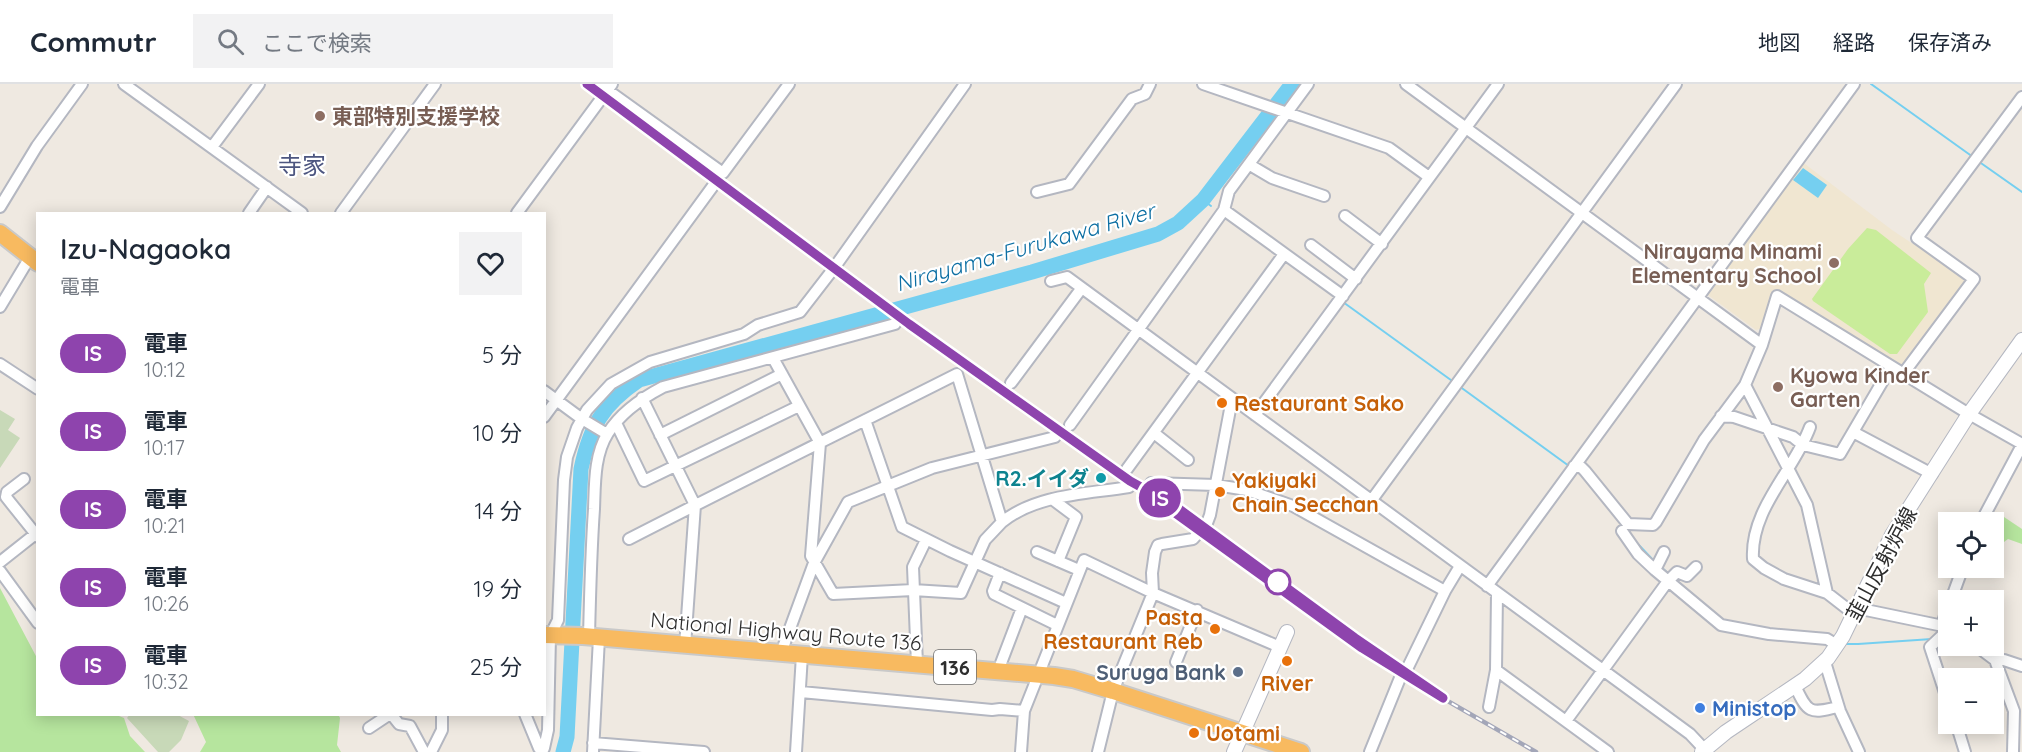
<!DOCTYPE html>
<html lang="ja">
<meta charset="utf-8">
<style>
:root{--surface:#fff;--page:#f2f2f3;--text:#1f2937;--muted:#747a83;--line:#e0e1e3}
body{margin:0;font-family:Quicksand,"Noto Sans JP",sans-serif;background:var(--page);color:var(--text);height:100vh;display:flex;flex-direction:column;font-size:22px;white-space:nowrap}
*{box-sizing:border-box;margin:0}
p{font-size:20px;color:var(--muted)}
.icon{flex:none;width:33px;height:33px;fill:none;stroke:currentColor;stroke-width:2;stroke-linecap:round;stroke-linejoin:round}
.map{position:relative;flex:1;overflow:hidden}
.side{position:absolute;left:36px;top:128px;width:510px;height:504px;display:flex;flex-direction:column;background:var(--surface);border-radius:0px;box-shadow:0 3px 15px #0003}
.side>*{flex:none}
.badge{padding:0 12px;border-radius:20px;font-size:21px;line-height:39px}
.fabs{position:absolute;left:1938px;top:428px;display:grid;gap:12px}
.fabs a{display:grid;place-items:center;width:66px;height:66px;border-radius:0px;background:var(--surface);box-shadow:0 3px 15px #0003;font-size:30px}
.map>.badge{position:absolute;translate:-50% -50%;box-shadow:0 0 0 3px #fff}
.round{display:grid;place-items:center;flex:none;width:63px;height:63px;border-radius:0px;background:var(--page)}
.overview{display:flex;align-items:center;justify-content:space-between;height:102px;padding:0 24px}
h1{font-size:28px;font-weight:600;line-height:45px}
ul{padding:0;list-style:none}
li{display:flex;align-items:center;gap:18px;height:78px;padding:0 24px}
li div{flex:1}
li b{display:block;font-size:22px}
li em{font-style:normal}
li .badge{min-width:66px;font-weight:700;text-align:center}
header{display:flex;align-items:center;gap:36px;box-sizing:border-box;height:84px;padding:0 30px;background:var(--surface);border-bottom:2px solid var(--line)}
header strong{font-size:28px}
nav{display:flex;gap:33px;margin-inline-start:auto;font-size:21px}
.search{width:420px;height:54px;background:var(--page);display:flex;align-items:center;gap:15px;box-sizing:border-box;padding:0 21px;border-radius:0px;color:var(--muted);font-size:22px}
.map>svg:first-child{display:block}
</style>
<header>
<strong>Commutr</strong>
<div class="search"><svg class="icon" aria-label="search" viewBox="0 0 24 24"><circle cx="10" cy="10" r="6"/><path d="M15 15l6 6"/></svg>ここで検索</div>
<nav><a>地図</a><a>経路</a><a>保存済み</a></nav>
</header>
<div class="map">
<svg width="2022" height="668" viewBox="0 0 2022 668">
<rect width="100%" height="100%" fill="#efe9e1"/>
<path fill="#f0e6d1" d="M1801,77L1892,146L1969,197L1903,286L1774,208L1772,209L1760,245L1756,246L1708,211L1706,206Z"/>
<path fill="#b6e59e" d="M1998,429L2022,445V460L2008,455L2004,458L1994,447V438H1989L1994,430Z
M0,504L37,574L38,630H114L124,634L130,652L145,668H0Z
M193,630H338L340,634L337,661L341,668H200L206,658Z"/>
<path fill="#c8d9b8" d="M0,326L15,335L8,346L20,354L0,384Z
M130,630H176L189,637L181,656L169,668H158L127,634Z"/>
<path fill="#c9ec9a" d="M1867,144L1876,146L1931,189L1924,200L1928,228L1897,270H1890L1813,217L1812,215L1848,165Z"/>
<path fill="#75cff0" d="M1803,84L1827,101L1818,114L1793,96Z"/>
<g fill="none" stroke-linecap="round" stroke-linejoin="round">
<path stroke="#75cff0" stroke-width="2" d="M1871,0L1973,73
M1978,77L2022,108
M1203,116L1211,122
M1343,218L1455,299
M1459,302L1569,382
M1636,458L1654,477
M1661,483L1670,491
M1847,560H1858L1932,555"/>
<path stroke="#75cff0" stroke-width="15" d="M563,668L567,653L581,385C590,343 602,321 639,296L1032,188L1158,150L1178,139L1203,116L1292,0"/>
<g stroke="#b4b7c1" stroke-width="14">
<path id="minor" d="M124,0L302,129
M599,0L723,89L789,0
M1203,0L1389,64L1429,93
M1406,0L1762,261
M212,63L259,0
M1250,81L1272,94L1324,112
M1037,108L1069,100L1132,15L1145,10L1150,0
M0,123L37,62L82,0
M1224,126L1343,212
M249,129L267,103
M341,129L435,0
M517,129L612,0
M1345,132L1382,160
M1311,161L1356,195
M1051,197L1067,193L1690,650L1705,666
M0,223L30,173
M0,280L38,305
M1903,290L1974,195L1917,154L2022,13
M1011,299L1081,205
M1745,301L1807,421L1827,509
M544,307L582,335L607,350
M642,314L695,421L685,562
M1255,331L1498,0
M1721,332L1734,333L1793,353L1803,361L1840,370L1891,283
M544,333L713,102
M865,336L902,443L950,467L1066,519
M616,339L644,397L799,322
M1070,341L1224,126L1229,107L1308,0
M1810,343C1794,387 1750,425 1753,475L1764,484L1784,495L1827,509L1854,530
M1853,348L1932,390
M1154,349L1188,376
M660,351L782,290
M1574,382L1581,383L1585,387L1628,440L1653,441L1656,438L1704,356L1745,301L1762,261L1777,212L1969,330L2022,360
M1127,385L1284,170
M24,395L7,408L6,413L38,453
M1151,399L1216,401L1247,406L1293,422L1445,507
M1052,415L1076,433L1058,477
M1371,417L1676,0
M1002,438C1037,410 1087,410 1129,403
M1981,438L2022,361
M1622,447L1638,470L1655,486L1721,541L1769,550L1827,555L1837,561
M629,455C738,399 848,345 957,290L1002,438L985,456L961,509L913,506L833,510L811,472L820,359L773,274
M1037,468L1079,486
M0,478L38,448
M1655,486L1664,468
M0,487L38,539
M1000,489L993,507L994,510L1057,541
M1487,502L1854,0
M1951,516L1963,483
M1856,524L1948,543
M1942,541L1948,522
M1948,546L1930,563L1948,618
M589,553C590,510 591,468 594,425C595,400 594,371 608,349C621,328 642,314 663,303L895,240
M1975,561L1995,576H2004L2022,582
M781,569L814,479L848,418L932,384L1055,353
M1995,576L2014,627L2013,668
M1176,578L1197,526
M1825,578L1840,627L1859,668
M917,580L913,483L926,456
M1408,583L1445,507L1460,482
M1496,586L1608,668
M998,587L1022,524
M1795,602C1808,629 1809,630 1838,623
M801,608L992,626L1000,625L1024,627
M1489,623L1496,586L1497,510
M391,630L399,640L410,642L424,668
M525,630L539,664
M1566,637L1668,497L1677,488L1687,492L1696,483
M1956,639L1965,668
M369,644L390,630
M593,659L704,668
M431,668L442,646V630
M542,668L544,664L548,646L550,552L558,536L564,396L567,373L577,344L587,326L611,300L650,278L744,250L758,241L800,228L834,184L965,0
M593,668L599,554
M796,668L802,571
M1021,668L1024,627L1084,476L1153,509L1280,563
M1098,668L1113,607L1153,509L1152,489L1155,468L1158,461L1162,460L1193,455L1207,439L1210,431L1232,315
M1370,668L1400,594"/>
</g>
<g stroke="#b4b7c1" stroke-width="16">
<path id="secondary" d="M1234,668L1287,548
M1702,668L1726,648L1805,595L1828,574L1843,552L1892,451L1969,330L2022,256"/>
</g>
<g stroke="#c9c9c9" stroke-width="20">
<path id="trunk" d="M0,149L38,179
M544,551L583,552L1054,592L1073,595L1113,607L1301,668"/>
</g>
<use href="#minor" stroke="#fff" stroke-width="10"/>
<use href="#secondary" stroke="#fff" stroke-width="14"/>
<use href="#trunk" stroke="#f8ba60" stroke-width="16"/>
<g stroke="#a3a6b8" stroke-width="4.5">
<path id="rail" d="M587,0L909,240L1146,408L1362,564L1420,601L1536,668"/>
</g>
<use href="#rail" stroke="#fff" stroke-width="2" stroke-dasharray="7" stroke-linecap="butt"/>
</g>
<g fill="none" stroke-linecap="round" stroke-linejoin="round">
<g stroke="#fff" stroke-width="14">
<path id="line" d="M587,0L909,240L1130,397L1175,422L1355,554L1443,614L1362,564L1146,408"/>
</g>
<use href="#line" stroke="#8e44ad" stroke-width="9"/>
</g>
<g fill="#8d6e63" stroke="#fff" stroke-width="2">
<circle cx="320" cy="32" r="6"/>
<circle cx="1834" cy="179" r="6"/>
<circle cx="1778" cy="303" r="6"/>
</g>
<g fill="#e8710a" stroke="#fff" stroke-width="2">
<circle cx="1222" cy="319" r="6"/>
<circle cx="1220" cy="408" r="6"/>
<circle cx="1215" cy="545" r="6"/>
<circle cx="1287" cy="577" r="6"/>
<circle cx="1194" cy="649" r="6"/>
</g>
<circle fill="#0f9aa8" stroke="#fff" stroke-width="2" cx="1101" cy="394" r="6"/>
<circle fill="#fff" stroke="#8e44ad" stroke-width="3" cx="1278" cy="498" r="12"/>
<circle fill="#5c6f8a" stroke="#fff" stroke-width="2" cx="1238" cy="588" r="6"/>
<circle fill="#3f7fe0" stroke="#fff" stroke-width="2" cx="1700" cy="624" r="6"/>
<g text-anchor="middle" dominant-baseline="central" stroke-width="4.5" stroke-linejoin="round" paint-order="stroke">
<rect fill="#fff" stroke="#6d6d6d" stroke-width="1.5" x="934" y="566" width="42" height="34" rx="4.5"/>
<g font-size="20" font-weight="bold" fill="#2e2e2e">
<text x="955" y="583">136</text>
</g>
<g font-size="21" font-weight="bold" fill="#785e54" stroke="#fff" text-anchor="start">
<text x="332" y="32">東部特別支援学校</text>
<text x="1822" y="167" text-anchor="end">Nirayama Minami<tspan x="1822" dy="24">Elementary School</tspan></text>
<text x="1790" y="291">Kyowa Kinder<tspan x="1790" dy="24">Garten</tspan></text>
</g>
<g font-size="21" font-weight="bold" fill="#c56008" stroke="#fff" text-anchor="start">
<text x="1234" y="319">Restaurant Sako</text>
<text x="1232" y="396">Yakiyaki<tspan x="1232" dy="24">Chain Secchan</tspan></text>
<text x="1203" y="533" text-anchor="end">Pasta<tspan x="1203" dy="24">Restaurant Reb</tspan></text>
<text x="1287" y="599" text-anchor="middle">River</text>
<text x="1206" y="649">Uotami</text>
</g>
<g font-size="21" font-weight="bold" fill="#0d838f" stroke="#fff" text-anchor="end">
<text x="1089" y="394">R2.イイダ</text>
</g>
<g font-size="21" fill="#2e2e2e" stroke="#fff">
<text transform="translate(1881 480) rotate(-62)">韮山反射炉線</text>
<text transform="translate(786 547) rotate(5)">National Highway Route 136</text>
</g>
<g font-size="21" font-weight="bold" fill="#4e5e75" stroke="#fff" text-anchor="end">
<text x="1226" y="588">Suruga Bank</text>
</g>
<g font-size="21" font-weight="bold" fill="#366cbe" stroke="#fff" text-anchor="start">
<text x="1712" y="624">Ministop</text>
</g>
<g font-size="22" font-style="italic" fill="#0d6fa3" stroke="#fff">
<text transform="translate(1025 163) rotate(-16)">Nirayama-Furukawa River</text>
</g>
<g font-size="24" fill="#4d5680" stroke="#fff">
<text x="302" y="81">寺家</text>
</g>
</g>
</svg>
<div class="fabs">
<a><svg class="icon" aria-label="locate" viewBox="0 0 24 24"><circle cx="12" cy="12" r="6"/><path d="M12 2v4M12 18v4M2 12h4M18 12h4"/></svg></a>
<a>+</a>
<a>−</a>
</div>
<b class="badge" style="left:1160px;top:414px;background:#8e44ad;color:#fff">IS</b>
<section class="side">
<div class="overview"><div><h1>Izu-Nagaoka</h1><p>電車</p></div><a class="round"><svg class="icon" aria-label="heart" viewBox="0 0 24 24"><path d="M12 20l-8-8c-3-5 5-10 8-4 3-6 11-1 8 4z"/></svg></a></div>
<ul>
<li><span class="badge" style="background:#8e44ad;color:#fff">IS</span><div><b>電車</b><p>10:12</p></div><em>5 分</em></li>
<li><span class="badge" style="background:#8e44ad;color:#fff">IS</span><div><b>電車</b><p>10:17</p></div><em>10 分</em></li>
<li><span class="badge" style="background:#8e44ad;color:#fff">IS</span><div><b>電車</b><p>10:21</p></div><em>14 分</em></li>
<li><span class="badge" style="background:#8e44ad;color:#fff">IS</span><div><b>電車</b><p>10:26</p></div><em>19 分</em></li>
<li><span class="badge" style="background:#8e44ad;color:#fff">IS</span><div><b>電車</b><p>10:32</p></div><em>25 分</em></li>
</ul>
</section>
</div>
